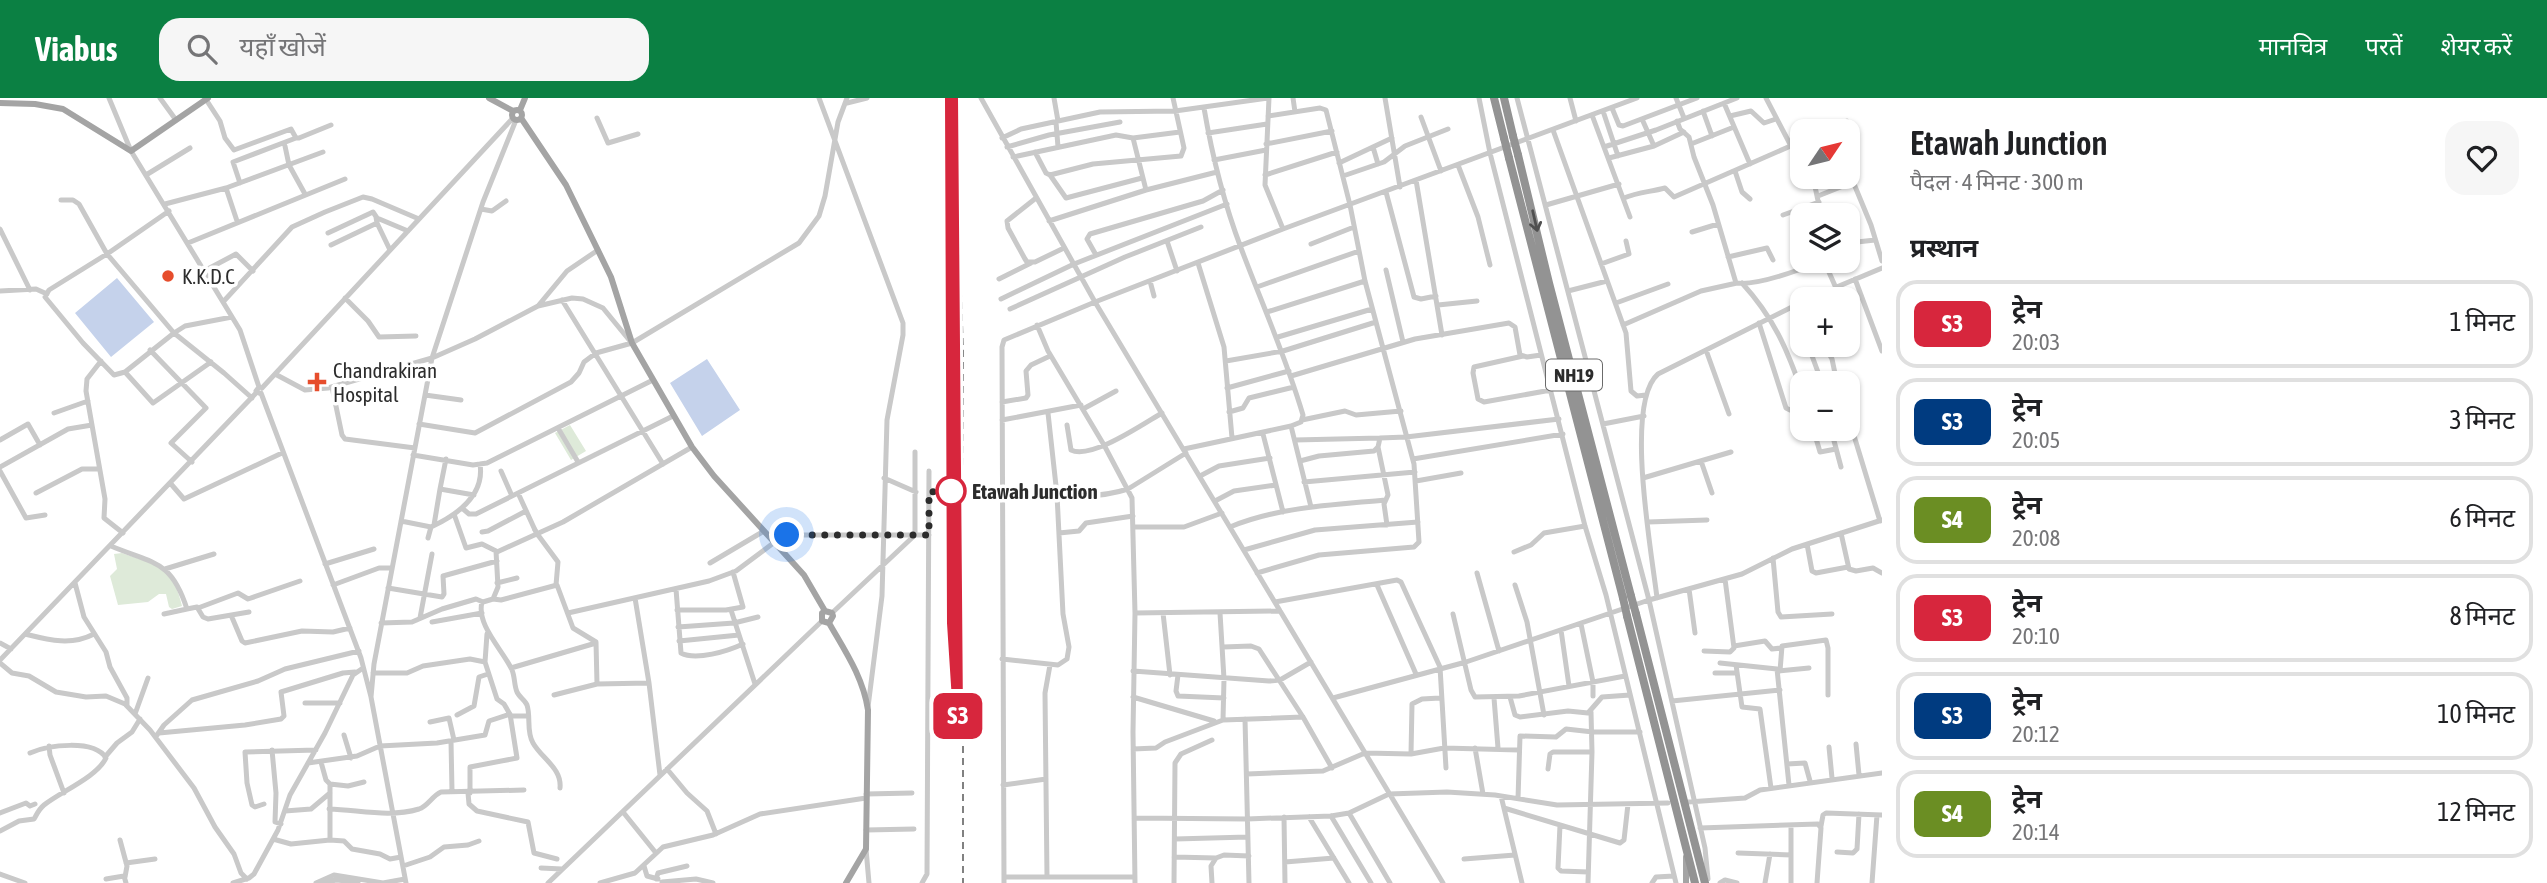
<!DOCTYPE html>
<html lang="hi">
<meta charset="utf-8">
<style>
:root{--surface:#fff;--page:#f6f6f6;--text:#202124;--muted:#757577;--line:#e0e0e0;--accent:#0b8043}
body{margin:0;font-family:"Asap Condensed","Noto Sans Devanagari",sans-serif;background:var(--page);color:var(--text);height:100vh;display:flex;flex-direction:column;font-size:26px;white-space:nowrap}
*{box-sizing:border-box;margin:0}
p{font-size:23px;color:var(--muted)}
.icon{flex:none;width:38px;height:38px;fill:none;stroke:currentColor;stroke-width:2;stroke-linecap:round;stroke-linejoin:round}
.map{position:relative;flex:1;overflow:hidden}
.panel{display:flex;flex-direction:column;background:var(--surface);width:665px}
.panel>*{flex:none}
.badge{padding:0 14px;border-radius:10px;font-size:24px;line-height:46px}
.needle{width:46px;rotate:55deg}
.fabs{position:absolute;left:1790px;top:21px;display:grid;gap:14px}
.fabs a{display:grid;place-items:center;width:70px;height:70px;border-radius:14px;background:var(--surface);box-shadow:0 2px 5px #0004;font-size:35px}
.you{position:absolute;width:35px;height:35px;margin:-18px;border:5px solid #fff;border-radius:50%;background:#1a73e8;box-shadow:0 0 0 10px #1a73e833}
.map>.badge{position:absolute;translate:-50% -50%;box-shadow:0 0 0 4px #fff}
h2{padding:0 28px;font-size:26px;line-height:63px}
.round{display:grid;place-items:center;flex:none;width:74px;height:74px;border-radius:21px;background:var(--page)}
.headline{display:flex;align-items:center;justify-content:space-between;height:119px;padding:0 28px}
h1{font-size:33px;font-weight:600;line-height:52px}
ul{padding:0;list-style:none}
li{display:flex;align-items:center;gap:21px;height:88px;margin:0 14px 10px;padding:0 14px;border:4px solid var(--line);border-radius:21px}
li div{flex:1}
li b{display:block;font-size:26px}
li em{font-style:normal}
li .badge{min-width:77px;font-weight:700;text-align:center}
header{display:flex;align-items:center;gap:42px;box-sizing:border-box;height:98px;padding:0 35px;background:var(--accent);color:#fff}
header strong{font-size:33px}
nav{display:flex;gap:38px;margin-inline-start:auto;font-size:24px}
.search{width:490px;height:63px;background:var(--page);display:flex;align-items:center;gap:18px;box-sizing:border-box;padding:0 24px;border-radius:21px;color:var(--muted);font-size:26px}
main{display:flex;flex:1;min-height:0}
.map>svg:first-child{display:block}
</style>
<header>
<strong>Viabus</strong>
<div class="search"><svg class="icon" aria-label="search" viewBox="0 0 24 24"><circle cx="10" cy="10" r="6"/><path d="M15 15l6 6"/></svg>यहाँ खोजें</div>
<nav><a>मानचित्र</a><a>परतें</a><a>शेयर करें</a></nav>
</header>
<main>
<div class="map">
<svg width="1882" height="785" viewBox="0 0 1882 785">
<rect width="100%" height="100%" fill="#fff"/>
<path fill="#deead9" d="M570,327L586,353L571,362L555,335Z
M122,455C156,467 173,468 182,508L172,511L169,509L166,496H159L148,504L118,507L110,478L117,471L114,456Z"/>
<path fill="#c5d2eb" d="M117,180L154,224L111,259L75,215Z
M707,261L740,312L702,338L670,285Z"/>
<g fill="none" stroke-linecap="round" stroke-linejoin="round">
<path stroke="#c9c9c9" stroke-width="5" d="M109,0L131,53L240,232L259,289L256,293L259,295
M160,0L176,22
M205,0L220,23L225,40L234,52L291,31L296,40H299L331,27
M819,0L903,225V237L887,322L882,498L868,609
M981,0L1095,204L1443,785
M1054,0L1058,23L1056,24L1058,49
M1269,0L1265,87L1283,131
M1293,0L1295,14
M1385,0L1400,89
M1479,0L1490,55L1585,428L1606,497L1676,785
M1517,0L1649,502L1705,750L1708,781
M1570,0L1576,23
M1676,0L1684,20
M1766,0L1791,48
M847,5L867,0
M1724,5L1750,66
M1204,10C1212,57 1224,105 1241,150C1262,206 1286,259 1303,317L1301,324L1291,328L1311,409
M1612,10L1619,27L1623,28L1697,0
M1603,13L1618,58
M1703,13L1712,38
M1592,17L1630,119
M1730,18L1751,13L1764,25L1776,21
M1421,19L1441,73
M597,20L608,45L638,36
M1642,21L1654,48
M1677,23L1680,31L1689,39L1694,59L1713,107L1736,185C1757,188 1802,171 1822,163
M1553,32L1626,235L1631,293L1637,298L1646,297
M1825,33L1847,23
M1208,35L1267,26
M1002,40L1021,31L1100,14L1175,13L1268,0
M1133,40L1146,92
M1266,46L1332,33
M1691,46L1734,29
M285,48L289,67L305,96
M1007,49L1049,37L1120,24
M1373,49L1378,66
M1604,49L1656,32L1737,0
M1035,54L1046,75L1050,77L1093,66L1181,58L1184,50L1173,0
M1013,59L1116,37L1133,40L1180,34
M1609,60L1654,48L1684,34
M1214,62L1266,52
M1339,65L1392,40
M1458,67L1478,119L1490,167
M1735,73L1742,94L1750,101
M146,77L190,50
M1050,77L1066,100L1142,80
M1265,77L1337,54
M1343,78L1384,64L1405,48L1448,31
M1813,79L1821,117
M1416,82L1442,237
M240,85L233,64L296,40
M1386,94L1414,199L1421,201L1436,198
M1818,98L1848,86H1854L1871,127L1882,163
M1036,100L1007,123L1008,130L1025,161L1027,164H1035L1064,150
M1624,100C1638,94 1650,94 1665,90L1674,99L1802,43
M61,102H73L79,106L107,156L174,235L125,274L114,277L83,245L45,199L49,192L107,156L169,113
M165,106L226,90
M1546,107L1619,86
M481,111L492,113L506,103
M1783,117L1819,104
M237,123L226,90L323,54
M1049,123L1146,92L1217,74
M377,125L390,152
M0,131L30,192
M1692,134L1718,126
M328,135L373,114L377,120L408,133
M1167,143L1177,173
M188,145L345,81
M1848,145L1875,142
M1311,146L1354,129
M331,147L377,125L376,119
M1096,157L1087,141L1090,136L1203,103L1223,92
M1728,159L1767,150L1773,162
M1824,163L1836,190
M1198,165L1224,249L1232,340
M1601,166L1629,156L1626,143
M1386,172L1403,244
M204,173L236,156L253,173
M999,181L1031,165
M1855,181L1882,253
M1150,183L1154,198
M1742,185C1774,220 1787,251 1802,294
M1257,189L1359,153
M0,193L36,191L47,196
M1568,193L1607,183
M345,200L368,223L379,239L416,238
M1001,201L1074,166L1227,106
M1808,201L1882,170
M562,202L663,366
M223,204L292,129L325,114L363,99L372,101L419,121
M1616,205L1668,186
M1438,207L1477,203
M538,208L567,173L598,152
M1794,208L1802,232
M1010,211L1125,159L1201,129
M1267,214L1365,183
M1848,218L1851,217
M232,219L185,228L174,235L224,275L252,300
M1759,225L1786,310L1790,312L1802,308
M1037,227L1048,253L1104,347L1132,400L1135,515L1133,634L1135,785
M1623,227L1701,193L1737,185
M1278,239L1372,211
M1848,242L1852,241
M1808,247L1822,285
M1824,247L1832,261L1837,285
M150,252L206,310L171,345L192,364
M1706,252L1729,316
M1523,258L1474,269L1473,275L1478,301L1484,304L1551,292
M101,263L87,281L86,293L105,401L104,420L123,435
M1226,263L1283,253L1376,224
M125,274L153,305L211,264
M275,276L305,292L328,290L432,260L475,241L538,208L572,200L583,201L603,210L630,243
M1291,278L1415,241L1509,225L1515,229L1520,257L1527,259L1541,257
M332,289L342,337L345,341L415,350
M262,290L513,20
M1227,290L1289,273
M261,295L361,560L371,599L406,785
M425,297L461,302
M1002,304L1026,300L1028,297L1026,273L1031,267L1050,258
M1083,311L1116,293
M1229,314L1243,310L1249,300L1294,289
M54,315L88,303
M1848,318L1880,423
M1002,322L1081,307
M1302,322L1345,313L1356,317L1401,313
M419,326L475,335L571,284L579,275L584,264L596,255L632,245L799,145L819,118L825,98L838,24L847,0
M1603,326L1644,318
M1067,327L1071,352C1091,362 1143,326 1162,315
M558,330L578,364
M1263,336L1283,414
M1815,337L1820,354L1836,351
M0,342L28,326L40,347
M1295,342L1380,340
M1378,349L1388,397L1384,406L1387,427
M1184,351L1291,328
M413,357L473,367L487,365L653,282
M446,361L440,391L474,397
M1413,361L1563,336
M1300,363L1319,358L1374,353L1378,349L1380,340L1406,339L1559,321
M1701,363L1712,395
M0,369L68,331L92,327
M1841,369L1833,339L1837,334L1852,330
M0,373L26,420L45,417
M501,373L512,398
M1200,378L1219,368L1270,360
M884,380L916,394
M1643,380L1731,354
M1416,383L1461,375
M1304,384L1415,374
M171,386L184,401L282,355
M36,395L82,371H99
M518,395L535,432
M1002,396C1043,396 1088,404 1128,391L1186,355
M1215,403L1234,393L1276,387
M462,410L469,416H476L673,318
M454,416L466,450L482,446L496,453L498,489L493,501
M401,423L431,429C457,417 485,398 480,366
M1648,424L1707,422
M434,427L440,391
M1133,429H1184L1222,415
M1230,429C1278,409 1333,407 1385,402
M482,434L488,433L526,413
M1059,435L1079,433L1086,425L1133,418
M1841,435L1849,471L1856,473L1873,470L1882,475
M538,437L558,464L556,487
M428,440L431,429
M1807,446L1812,473L1816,475L1848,469
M111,448C153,466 171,461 187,511L164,516
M1244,452L1315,432L1418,424
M497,454L563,424L692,349
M1514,454L1531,447L1544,435L1585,428
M1773,460L1778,514L1781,519L1832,516
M710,465L764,433
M325,466L374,451
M165,471L214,456
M1257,475L1319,457L1414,449L1419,444L1414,366L1365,183L1350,107L1326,12L1320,10L1268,18
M1477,475L1499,553
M75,485L84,519L106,554L110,569L127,600V608
M497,485L517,480
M333,487L379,470H392
M1377,487L1416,576
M1515,487L1527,524L1544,617
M388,490L442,499L444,496L443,478L497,463
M676,491L681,555C696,563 728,553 743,546
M1689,491L1695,535
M635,500L649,585L660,677
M1657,500C1652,456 1624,305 1658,276L1802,204
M482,504C476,527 503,552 512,572C515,579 514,587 517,594C519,599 525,602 527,607C531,619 526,633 533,645C542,661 562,670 560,690
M1275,504L1397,482L1401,484L1440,569L1446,670
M198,510L238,495L248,501L300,483
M187,511L197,509L203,519L208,521L249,514
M677,512H726L743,509L733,474
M731,512L755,586
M568,515L709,483L736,473L780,440L787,437H929
M832,515L915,437V354
M1135,515L1280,513
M1163,515L1170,577
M1220,515L1224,581L1223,622
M1453,516L1471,592L1475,599L1519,598L1625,578
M231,517L242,543L245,545L302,533L333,534L350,530
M420,520L432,456
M432,524L482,515
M381,525L412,524L442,511L476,501L483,504L493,501L501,502L557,487L573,530L596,544L597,586L649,585
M1581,526L1593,584V598
M678,529L734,525L758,519
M1561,532L1569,588
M25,536C49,542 71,548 94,536
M679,543L739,537
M0,545L11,551
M1734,548L1765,543L1772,551L1781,550
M1223,549L1251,548L1259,551L1303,619L1332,670
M1704,553L1730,554L1734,550L1725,481
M1002,561L1058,567L1067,561L1069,549L1063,516L1057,397L1048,315
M0,562L257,294
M485,564L487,536
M0,565L12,575L29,578L56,594L86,599L106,598L125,606L150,632L194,690L215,729L234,756L241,775L247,781
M1720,565L1777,571L1789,687
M1736,567L1742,609L1760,611L1771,690
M511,570L596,545
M1133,573L1269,583L1280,582L1311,564
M1778,573L1809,570
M1780,573L1782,548L1826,542L1828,550V597
M373,575H407L423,568L470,561L485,564L497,601L504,606L511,618H528
M1715,575H1737
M1178,577L1176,593L1178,598L1224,600
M554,597L597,586
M371,599L374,566L432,260L483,104L516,22
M1133,599L1214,623
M1510,599L1515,617L1520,619L1568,613L1588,615L1602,599L1630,597
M1333,600L1466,564L1649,502L1742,476L1792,451L1882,422
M1494,600L1498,650
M1672,603L1780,592
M305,605H340
M135,616L148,580
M457,617L474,608L479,579L488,576
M1245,621L1249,785
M430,624L449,620L454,642
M159,635L245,627L281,621L284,618L281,594L343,575L355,574
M157,637L164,627L192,602L258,583L285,571L359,553
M344,637L351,660
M451,643L452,693
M1856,646L1859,677
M49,648L50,657L64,695
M1829,649L1832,680
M1475,650L1483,696
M1133,651L1156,650L1165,644L1223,622L1303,619
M272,652L276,695L275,724L281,726
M1411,656L1412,606L1422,601L1440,600
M105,659L117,645L132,634L140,621
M321,664L326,682L330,686L348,688L364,684
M308,665L357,658L380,648L437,645L485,637L489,623L510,616L517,660L470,669V695
M1787,666L1805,665L1810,683
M667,671L687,695L707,713L716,736
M1548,671L1550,656L1553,654H1592
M1247,676L1323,673L1365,655L1411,656L1444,650L1519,652
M1003,687L1046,681
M468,695L469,706L477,713L528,724L534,755L557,761
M866,696L912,695
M1501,698L1522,785
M1518,701L1520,638L1556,639L1566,631L1593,634H1640
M1688,704L1745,700L1760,692L1882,675
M264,706L255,709L252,707L247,685L245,654L316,652
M1504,710L1620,745L1624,742L1628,706
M329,711C360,712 389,720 419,711C428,708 432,698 441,694L524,692
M285,713L311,711L330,695
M623,714L656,755
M0,715L26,705L30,708L35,706
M1349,715L1390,785
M1331,718L1371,785
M1284,719L1285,785
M1309,719L1349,785
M1134,720L1247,721L1331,718L1349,715L1389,696L1447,694L1495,697L1557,707L1668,705
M1560,727L1558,770L1561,773L1588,774
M1821,728L1823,717L1826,715L1882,717
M1700,730L1818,726L1821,730L1817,785
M866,732L914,731
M0,733L19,723L34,721C37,716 39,711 44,707C60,694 97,679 106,660C94,641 48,647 30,655
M273,741L291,746L330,742L344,743L352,751L380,756L390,761L401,759
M1175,741L1248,739
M120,742L127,768L125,779
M330,742V686
M866,751L869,785
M1837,754L1853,755L1857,751L1859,716
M1738,755L1791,757
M1174,759L1216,760
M1464,761L1515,757
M1285,764L1334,760
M126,765L155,761
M403,768L430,759L444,749L468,747L479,743
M644,768L647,778L658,781
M541,770L562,771
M0,776L25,785
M1004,779H1135
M1047,779L1045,595L1050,567
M106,781L124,778L126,785
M656,781L658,775L687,768
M662,784L696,781L713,785
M233,785L249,780L254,776L278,732L290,697L325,635L353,577L363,570
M316,785L334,777L383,785L405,781
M324,785L336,782L358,784L359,781
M548,785L822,523
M600,785L635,775L663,749L713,737L760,716L866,700
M922,785L927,776L929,373
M1004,785L1002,249L1004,242L1095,204L1283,131L1637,0
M1174,785L1175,665L1181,656L1212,642
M1212,785L1211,768L1216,760L1224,757L1249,758
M1588,785L1592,654L1591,614
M1652,785L1656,779L1674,778
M1720,785L1725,782L1737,785
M1765,785L1770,756
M1791,785V727
M1872,785L1877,717"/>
<path stroke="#a4a4a4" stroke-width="6" d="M489,0L513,13
M0,5L35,6L63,11L131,53L208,0
M512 17a5 5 0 1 1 10 0a5 5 0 1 1-10 0Z
M520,12L525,0
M521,20L566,87L611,179L632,245L692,349L714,378L804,477L825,513L832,515L833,518L829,525L822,523V515L825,513
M829,525C845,553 863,579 868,612L866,751L846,785
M1686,785V759"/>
<path stroke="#939393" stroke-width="8" d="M1494,0L1504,40
M1504,0L1513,38
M1518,57L1549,185L1631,498
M1509,60L1623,500
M1636,516L1705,785
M1627,518L1695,785"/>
<path stroke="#818181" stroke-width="2" stroke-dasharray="7 5" stroke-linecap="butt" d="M957,0L958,111L963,253V785
M950,157L952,525L955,570"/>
<path stroke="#c9c9c9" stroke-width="5" d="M535,432L538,437"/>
<path stroke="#939393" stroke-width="8" d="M1513,38L1518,57
M1504,40L1509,60
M1631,498L1636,516
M1623,500L1627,518"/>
</g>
<defs><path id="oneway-shaft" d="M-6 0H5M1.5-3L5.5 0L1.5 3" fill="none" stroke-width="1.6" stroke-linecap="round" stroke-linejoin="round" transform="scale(1.75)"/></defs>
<use stroke="#505050" href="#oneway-shaft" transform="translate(1535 123) rotate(77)"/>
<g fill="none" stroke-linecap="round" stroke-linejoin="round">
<g stroke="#fff" stroke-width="16">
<path id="line" d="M950,0L952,525L958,618L953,0"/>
</g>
<use href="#line" stroke="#d7263d" stroke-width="10"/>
<path stroke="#2c2c2c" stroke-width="7" stroke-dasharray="0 12.6" d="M787,437H929V394L951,393"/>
</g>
<g fill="#e64d2c" stroke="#fff" stroke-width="2.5">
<circle cx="168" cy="178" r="7"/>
<path d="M313.5 273.5h7v7h7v7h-7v7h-7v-7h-7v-7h7z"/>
</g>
<circle fill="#fff" stroke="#d7263d" stroke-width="3.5" cx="951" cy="393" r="14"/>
<g text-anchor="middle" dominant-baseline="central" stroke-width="7" stroke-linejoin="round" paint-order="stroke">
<rect fill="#fff" stroke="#6b6b6b" stroke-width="2" x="1546" y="261.5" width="56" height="31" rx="5"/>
<g font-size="19" font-weight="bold" fill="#2c2c2c">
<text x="1574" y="277">NH19</text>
</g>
<g font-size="21" fill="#2c2c2c" stroke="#fff" text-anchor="start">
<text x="182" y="178">K.K.D.C</text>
<text x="333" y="272">Chandrakiran<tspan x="333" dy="24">Hospital</tspan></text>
</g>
<g font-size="21" font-weight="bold" fill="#2c2c2c" stroke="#fff" text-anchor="start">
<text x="972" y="393">Etawah Junction</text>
</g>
</g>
</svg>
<div class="fabs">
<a><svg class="needle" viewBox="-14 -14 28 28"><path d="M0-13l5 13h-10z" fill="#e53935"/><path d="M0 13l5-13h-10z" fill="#757577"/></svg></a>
<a><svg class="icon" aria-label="layers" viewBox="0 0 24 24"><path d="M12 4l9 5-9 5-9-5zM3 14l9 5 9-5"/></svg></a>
<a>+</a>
<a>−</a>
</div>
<div class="you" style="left:787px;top:437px"></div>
<b class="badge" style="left:958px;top:618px;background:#d7263d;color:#fff">S3</b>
</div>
<section class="panel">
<div class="headline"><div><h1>Etawah Junction</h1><p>पैदल · 4 मिनट · 300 m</p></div><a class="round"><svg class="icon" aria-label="heart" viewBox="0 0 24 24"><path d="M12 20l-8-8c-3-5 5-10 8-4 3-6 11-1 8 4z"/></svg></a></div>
<h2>प्रस्थान</h2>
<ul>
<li><span class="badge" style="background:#d7263d;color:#fff">S3</span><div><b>ट्रेन</b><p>20:03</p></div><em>1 मिनट</em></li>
<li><span class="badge" style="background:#003b80;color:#fff">S3</span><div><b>ट्रेन</b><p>20:05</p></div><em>3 मिनट</em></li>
<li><span class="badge" style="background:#6b8e23;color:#fff">S4</span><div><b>ट्रेन</b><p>20:08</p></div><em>6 मिनट</em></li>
<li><span class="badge" style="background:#d7263d;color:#fff">S3</span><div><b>ट्रेन</b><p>20:10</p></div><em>8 मिनट</em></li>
<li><span class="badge" style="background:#003b80;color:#fff">S3</span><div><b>ट्रेन</b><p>20:12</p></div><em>10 मिनट</em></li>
<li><span class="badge" style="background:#6b8e23;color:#fff">S4</span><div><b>ट्रेन</b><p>20:14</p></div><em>12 मिनट</em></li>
</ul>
</section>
</main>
